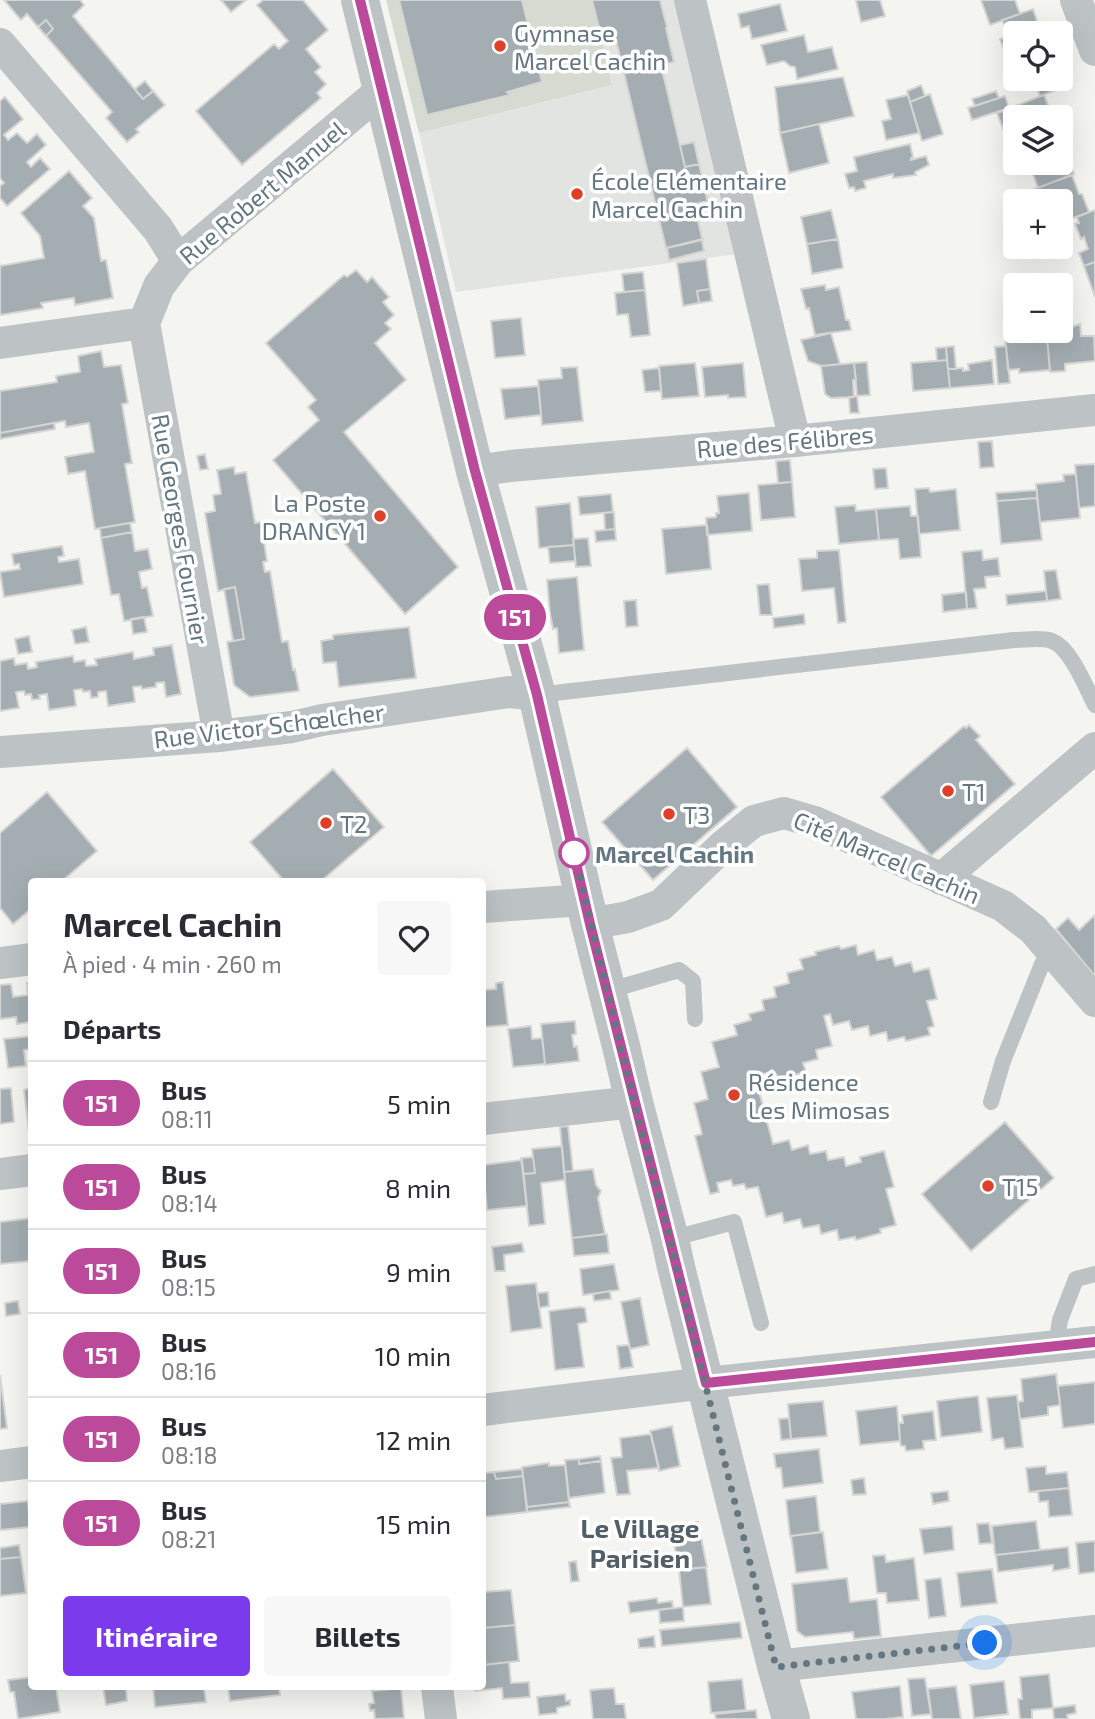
<!DOCTYPE html>
<html lang="fr">
<meta charset="utf-8">
<style>
:root{--surface:#fff;--page:#f7f7f7;--text:#2b2b33;--muted:#7c7c81;--line:#e1e1e2;--accent:#7c3aed}
body{margin:0;font-family:"Exo 2",sans-serif;background:var(--page);color:var(--text);height:100vh;display:flex;flex-direction:column;font-size:26px;white-space:nowrap}
*{box-sizing:border-box;margin:0}
p{font-size:23px;color:var(--muted)}
.icon{flex:none;width:38px;height:38px;fill:none;stroke:currentColor;stroke-width:2;stroke-linecap:round;stroke-linejoin:round}
.map{position:relative;flex:1;overflow:hidden}
.panel{position:absolute;left:28px;top:878px;width:458px;height:812px;display:flex;flex-direction:column;background:var(--surface);border-radius:7px;box-shadow:0 7px 28px #0002}
.panel>*{flex:none}
.badge{padding:0 14px;border-radius:23px;font-size:24px;line-height:46px}
.controls{position:absolute;left:1003px;top:21px;display:grid;gap:14px}
.controls a{display:grid;place-items:center;width:70px;height:70px;border-radius:7px;background:var(--surface);box-shadow:0 7px 28px #0002;font-size:35px}
.you{position:absolute;width:35px;height:35px;margin:-18px;border:5px solid #fff;border-radius:50%;background:#1a73e8;box-shadow:0 0 0 10px #1a73e833}
.map>.badge{position:absolute;translate:-50% -50%;box-shadow:0 0 0 4px #fff}
h2{padding:0 35px;font-size:26px;line-height:63px}
.round{display:grid;place-items:center;flex:none;width:74px;height:74px;border-radius:7px;background:var(--page)}
.head{display:flex;align-items:center;justify-content:space-between;height:119px;padding:0 35px}
h1{font-size:33px;font-weight:700;line-height:52px}
.button{display:flex;gap:14px;margin-top:auto;padding:14px 35px}
.button a{flex:1;height:80px;border-radius:7px;background:var(--accent);color:#fff;font-size:28px;font-weight:700;line-height:80px;text-align:center}
.button a+a{background:var(--page);color:var(--text)}
ul{padding:0;list-style:none}
li{display:flex;align-items:center;gap:21px;height:84px;padding:0 35px;border-top:2px solid var(--line)}
li div{flex:1}
li b{display:block;font-size:26px}
li em{font-style:normal}
li .badge{min-width:77px;font-weight:700;text-align:center}
.map>svg:first-child{display:block}
</style>
<div class="map">
<svg width="1095" height="1719" viewBox="0 0 1095 1719">
<rect width="100%" height="100%" fill="#f4f4f1"/>
<path fill="#e2e4e2" d="M592,0H674L737,254L456,292L419,133L612,85Z"/>
<path fill="#d6dbd2" d="M386,0H592L612,85L419,133Z"/>
<path fill="#a4aeb2" stroke="#d6d5d3" stroke-width="2" d="M4,0H80L84,5L73,16L143,99L153,91L165,105L136,129L139,132L127,142L106,118L112,112L46,36L53,29L46,20L38,27L27,14L21,20Z
M221,0H246L231,12Z
M263,0H303L328,30L306,49L321,67L315,72L326,84L317,93L321,98L242,165L196,111L274,44L279,49L288,41L257,5Z
M399,0H522L542,82L507,92L510,95L427,115Z
M592,0H660L667,27L666,28L674,62L661,65L685,167L699,164L707,199L708,198L709,201L694,204L702,238L703,239L666,248L616,40L603,43Z
M856,0H880L885,16L861,22Z
M981,0H1015L1020,14L990,25Z
M780,4L787,31L752,39L749,26L741,28L738,14Z
M1033,9L1041,33H1015V52L1006,55L1000,39L1008,36L1002,20Z
M46,20L53,29L46,36L38,27Z
M804,35L808,52L832,47L838,69L797,79L795,67L790,66L784,61L767,65L761,45Z
M1060,71L1067,86L1040,96L1034,79H1060Z
M843,77L854,116L780,133L775,87Z
M145,81L153,91L143,99L135,89Z
M921,85L925,96L910,102L907,91Z
M996,91L999,98L975,106L972,99Z
M930,94L943,134L922,141L910,102Z
M908,95L919,133L886,140L882,121L891,119L886,100Z
M1044,95L1053,117H1015V125L1003,129L997,113Z
M1005,96L1009,108L972,120L968,108Z
M5,97L23,119L4,135L8,140L17,133L27,143L37,134L46,145L27,162L31,167L40,158L50,169L7,206L0,198V186L4,183L0,178V101Z
M819,124L829,163L789,173L780,133Z
M1060,138L1074,174L1038,188L1029,163H1060Z
M694,142L699,164L685,167L680,145Z
M910,144L913,157L911,158V160L926,156L929,165L915,172L916,175L893,178V174L864,181L866,188L855,191L854,187L849,188L845,174L857,171L854,157Z
M69,171L92,198L83,206L94,218L101,261L106,260L113,298L75,305L74,298L41,303L43,308L0,315V266L44,258L40,236L21,213Z
M1072,175L1079,194H1082L1089,212L1060,223V201H1033L1029,191Z
M831,210L838,239L807,244L801,217Z
M1095,210V262L1084,266L1079,253L1088,249L1084,237L1081,239L1075,224L1079,223L1077,217Z
M838,239L843,268L812,274L807,244Z
M702,240L704,251L669,260L667,248Z
M706,259L710,289L697,291L699,303L683,306L677,263Z
M1095,262V297L1084,266Z
M356,270L367,282L372,277L389,297L383,302L394,315L385,323L391,329L375,343L406,380L344,432L458,567L405,614L273,460L319,420L308,407L316,400L266,343L344,275L347,277Z
M643,272L645,290L624,292L622,274Z
M825,285L826,290L839,287L846,320H849L851,330L815,335L809,308L806,309L801,289Z
M710,289L712,301L699,303L697,291Z
M645,290L650,335L631,337L628,314L617,315L615,293Z
M1060,295L1073,326L1047,336L1046,331H1060Z
M521,318L525,355L495,358L491,321Z
M1080,324L1081,336H1094L1095,361L1065,364V371L1050,372L1047,336Z
M831,333L840,364L821,366L808,361L801,340Z
M1034,334L1035,339L1047,337L1050,370L1019,373V369L1008,370L1005,336Z
M954,346L956,369H948L946,347Z
M1006,346L1010,383L998,384L995,347Z
M946,347L947,360L937,361L936,348Z
M101,351L104,367L121,365L128,403L122,404L132,463L125,464L135,522L95,529L85,471L68,474L65,457L94,452L89,423L66,427L65,421L0,433V391L57,382L56,376L80,372L78,356Z
M947,360L950,388L913,391L911,363Z
M992,360L994,384L950,388L948,369L963,368V371L969,370L968,364Z
M867,362L870,395L857,396L854,363Z
M695,363L699,396L662,399L659,366Z
M743,363L746,397L728,398V395L705,397L702,367Z
M854,363L856,380H853L854,397L831,398L825,394L821,366Z
M577,367L583,421L542,425L538,380L562,378L561,368Z
M659,368L661,391L645,392L642,370Z
M538,386L541,415L505,419L501,389Z
M857,396L859,413H850L849,397Z
M54,423L55,429L0,439V433Z
M992,441L994,467L980,468L978,442Z
M205,454L208,469L200,470L197,456Z
M790,460L792,482L778,483L776,461Z
M1095,464V506L1079,508L1075,465Z
M234,467L235,474L246,472L255,523L261,522L267,561L263,562L265,572L270,571L282,642L288,641L293,670L295,669L299,691L250,697L234,685L227,642L244,639L235,587L218,591L205,513L215,511L213,495L221,494L217,470Z
M886,468L888,488L875,489L873,469Z
M1076,474L1080,518L1040,522L1036,484L1064,481L1063,475Z
M792,482L795,517L761,520L758,485Z
M929,488L930,492L956,489L960,530L919,534L915,489Z
M1037,490V498L997,501L996,493Z
M749,493L752,531L707,535L706,518L716,517V513H719L717,496Z
M611,494L613,512L580,515L578,497Z
M1037,498L1042,540L1001,544L997,501Z
M570,503L574,545L539,548L536,507Z
M855,505L856,511L876,509L879,540L839,544L835,507Z
M910,506L911,516H918L921,557L900,559L898,539L879,540L876,509Z
M614,512L615,529L605,530L604,513Z
M130,523L132,532L101,538L100,528Z
M707,525L711,569L666,574L662,529Z
M615,529L616,540L596,542L595,531Z
M132,532L135,551L148,549L152,569L139,572L142,588L147,587L153,616L124,621L119,594L111,595L101,538Z
M588,538L591,566L576,567L573,539Z
M574,545L575,561L550,563L548,547Z
M62,546L64,556L58,557L59,562L79,559L83,584L4,597L0,572L20,569L19,564L14,565L12,554Z
M839,550L846,622L838,623L834,588L802,591L799,559L817,558V551Z
M982,550L983,560L998,558L1000,576L985,577L986,588L974,589L977,608L967,609L962,552Z
M1056,570L1061,599L1047,601L1044,571Z
M577,577L584,650L559,653L557,628L553,629L550,614L547,580Z
M769,584L772,615H760L757,585Z
M235,587L244,639L233,641L224,589Z
M1046,591L1047,601L1007,605L1006,595Z
M966,592L967,609L943,612L942,595Z
M636,600L638,626L626,627L624,601Z
M804,614L805,624L774,628L773,618Z
M144,617L147,632L133,634L131,619Z
M86,627L89,642L75,644L72,630Z
M409,627L416,678L339,687L336,662L323,663L321,641L333,639V635Z
M29,636L32,652L18,654L15,639Z
M172,645L181,694L166,697L164,682L156,683V687L142,689L141,686L133,687L135,702L108,706L106,691L98,692V697L91,698L90,691L83,692L82,689L74,690L76,706L49,710L47,694L39,695L40,699L32,700L31,694L25,695L24,691L16,692L19,708L0,711V661L14,658L15,665L27,663L28,669L37,667L36,662L73,656L74,662L85,660L86,666L97,665L95,659L133,652L134,659L154,655L153,648Z
M969,725L980,736L976,740L1015,784L931,856L881,797L964,726L966,728Z
M687,748L737,807L653,880L602,822Z
M333,769L384,827L320,882H285L250,842Z
M47,792L97,851L61,882H32V908L13,924L0,908V833Z
M1095,915V976L1056,929L1068,918L1079,930Z
M856,945L858,955L874,950L877,960L892,957L895,966L911,962L914,972L929,968L937,999L927,1001L934,1026L928,1028L930,1035L906,1041L904,1037L888,1041L886,1032L870,1036L868,1026L852,1030L849,1021L833,1025L830,1014L824,1016L832,1046L816,1050L818,1059L803,1063L806,1072L790,1076L792,1086L776,1090L771,1072L755,1076L773,1144L789,1140L792,1150L808,1145L810,1154L826,1151L828,1160L844,1157L846,1166L861,1162L860,1157L884,1151L894,1187L886,1189L896,1225L880,1229L881,1233L856,1240L855,1237L839,1240L837,1230L821,1234L819,1225L803,1228L800,1219L784,1223L782,1213L766,1217L758,1187L746,1189L744,1184L733,1186L731,1180L717,1183L719,1192L710,1194L695,1136L702,1134L694,1103L708,1099L701,1072L719,1067L712,1042L737,1035L734,1025L751,1020L749,1014L764,1010L762,1000L776,997L774,987L789,983L787,973L803,969L800,959L816,955L815,952L839,946L841,949Z
M32,982L31,1022L17,1024L16,1017L0,1019V985L11,984L13,997L28,995L27,983Z
M503,982L508,1025L483,1027V990L496,989V983Z
M575,1021L576,1034L572,1035L574,1047L577,1046L579,1061L545,1065L541,1024Z
M531,1026L532,1039L542,1038L545,1064L513,1067L508,1029Z
M32,1036V1049L24,1050L26,1066L8,1068L4,1039Z
M32,1087V1141H30L24,1090Z
M11,1088L14,1122L0,1124V1089Z
M1005,1122L1054,1178L971,1251L922,1194Z
M568,1126L573,1171L564,1172L560,1127Z
M562,1146L565,1180L541,1183L545,1224L529,1226L523,1174L535,1173L532,1149Z
M533,1157L535,1173L523,1174L521,1158Z
M522,1160L527,1206L487,1210L483,1165Z
M593,1169L596,1185L601,1191L598,1198L605,1234L572,1238L564,1172Z
M32,1218V1261L0,1264V1222Z
M607,1234L609,1253L574,1256L572,1238Z
M522,1243L524,1252L504,1255L505,1271H495L492,1247Z
M614,1264L619,1290L583,1295L580,1269Z
M536,1283L542,1328L511,1332L506,1286Z
M610,1291L611,1299L594,1301L593,1294Z
M548,1292L549,1306L539,1308L537,1293Z
M640,1298L649,1345L630,1349L621,1302Z
M18,1301L20,1314L6,1316L5,1303Z
M580,1307L585,1308L587,1322L578,1324L584,1367L555,1370L549,1311Z
M629,1345L633,1367L620,1369L617,1346Z
M1056,1374L1060,1405L1048,1407V1415L1020,1419L1018,1402L1023,1401L1021,1379Z
M0,1375L7,1428L0,1429Z
M1095,1382V1424L1063,1428L1058,1386Z
M1017,1395L1023,1447L1005,1449L1003,1438L992,1440L987,1398Z
M978,1396L982,1432L941,1437L937,1401Z
M823,1401L827,1436L791,1439L788,1404Z
M897,1406L900,1441L860,1445L856,1411Z
M933,1411L936,1440L923,1441L924,1449L906,1451L905,1446H901L900,1441L899,1423H903L902,1415Z
M789,1418L791,1439L781,1440L779,1419Z
M672,1426L680,1466L659,1471L650,1431Z
M651,1434L659,1468L627,1471L630,1494L617,1495L611,1458L622,1457L620,1438Z
M819,1449L823,1483L783,1488L781,1468H776L774,1454Z
M600,1456L601,1461L579,1464V1459Z
M579,1459V1464L601,1461L605,1493L569,1498L565,1460Z
M549,1463V1466L565,1465L569,1502L527,1507L522,1467Z
M1046,1466V1474L1067,1472L1069,1488L1029,1492L1026,1468Z
M522,1469L523,1476L496,1479L494,1472Z
M494,1472L496,1479L523,1476L527,1512L484,1517L483,1473Z
M864,1478L866,1494L853,1495L851,1480Z
M1069,1488L1072,1515L1049,1517L1048,1501L1039,1502L1038,1491Z
M948,1491L949,1501L933,1504L931,1493Z
M816,1496L820,1532L790,1536L786,1500Z
M28,1501L30,1527L0,1530V1504Z
M569,1502L570,1507L527,1512V1507Z
M1036,1521L1040,1550L995,1555L992,1526Z
M698,1522L707,1567L679,1570L671,1528Z
M989,1523L992,1543L979,1544L977,1524Z
M952,1526L954,1550L924,1554L920,1529Z
M823,1532L828,1569L796,1573L791,1536Z
M1095,1541V1572L1079,1574L1076,1543Z
M19,1545L21,1557L0,1559V1548Z
M1068,1547L1070,1568L1053,1571V1565L998,1572L996,1555Z
M885,1555L886,1562L914,1558L919,1600L887,1603L886,1593H877L873,1556Z
M21,1557L26,1593L0,1596V1559Z
M576,1561L579,1581L571,1582L569,1562Z
M706,1567L711,1604L683,1607L679,1570Z
M992,1569L997,1603L961,1607L957,1573Z
M847,1578L850,1602L877,1599L881,1636L854,1639L853,1632L805,1637L797,1631L792,1584Z
M941,1578L946,1616L929,1618L925,1580Z
M511,1590L515,1625L483,1628V1592Z
M657,1598L658,1603L672,1601L673,1608L630,1613L628,1602Z
M683,1607L684,1621L660,1623L659,1610Z
M740,1622L742,1638L662,1646L660,1630Z
M515,1625L519,1661L483,1665V1628Z
M654,1636L655,1647L639,1648L638,1639Z
M509,1662L511,1683L529,1682L530,1697L503,1699L502,1688L475,1691V1687H483V1665Z
M1049,1674L1053,1708L1032,1710V1719H1020L1018,1699H1022L1020,1677Z
M32,1677V1687H56L60,1712L18,1719L14,1692H10L8,1680Z
M925,1678L931,1714L912,1716L908,1679Z
M742,1679L746,1710L711,1713L708,1682Z
M1004,1681L1008,1714L974,1718L970,1685Z
M900,1686L903,1717L885,1719H856L852,1692Z
M956,1686L961,1719H932L928,1689Z
M103,1687H126L127,1701L106,1705Z
M153,1687H204L206,1702L155,1707Z
M228,1687H279L280,1695L230,1701Z
M401,1688L404,1718L375,1719L374,1710L370,1711L369,1704L374,1703L372,1691Z
M614,1688L616,1704H624L626,1719H593L590,1690Z
M565,1694L566,1701L570,1700V1705L557,1708V1713L539,1715L537,1697Z
M1075,1705L1076,1713L1067,1715L1068,1719H1054L1053,1708Z
M756,1710L757,1719H716L715,1714Z"/>
<g fill="none" stroke-linecap="round" stroke-linejoin="round">
<path stroke="#bdc2c4" stroke-width="16" d="M537,695L1014,640C1026,640 1041,637 1052,641C1071,648 1086,688 1095,705
M607,991L679,970L693,981L695,1019
M991,1102L1003,1061L1042,964L1053,952
M670,1239L734,1222L761,1323
M1056,1346L1060,1320L1076,1279L1095,1274"/>
<path stroke="#bdc2c4" stroke-width="32" d="M690,0L795,441
M1076,0L1095,50
M0,44L158,229L178,261
M144,323L219,736
M144,323L159,286L178,261L382,90
M0,343L144,323
M475,471L510,466L795,441L1095,410
M0,752L219,736L292,727L322,720L509,692L537,695
M941,879L1095,748
M483,907L585,900
M590,924L628,917L661,905L723,846L754,821L784,813L815,822L1003,906L1033,929L1095,1001
M0,963L32,959
M483,1119L634,1102
M0,1174L32,1170
M483,1410L706,1383L1095,1342
M0,1466L32,1462
M776,1666L1095,1631
M437,1687L441,1719"/>
<path stroke="#bdc2c4" stroke-width="38" d="M360,0L475,471L537,695L590,924L621,1046L634,1102L670,1239L676,1267L776,1666L791,1719"/>
</g>
<g fill="none" stroke-linecap="round" stroke-linejoin="round">
<g stroke="#fff" stroke-width="16">
<path id="line" d="M360,0L475,471L537,695L590,924L706,1383L1095,1342"/>
</g>
<use href="#line" stroke="#bb4a9b" stroke-width="10"/>
<path stroke="#647781" stroke-width="7" stroke-dasharray="0 12.6" d="M574,853L634,1102L670,1239L676,1267L776,1667L985,1643"/>
</g>
<g fill="#de4027" stroke="#fff" stroke-width="2.5">
<circle cx="500" cy="46" r="7"/>
<circle cx="577" cy="194" r="7"/>
<circle cx="380" cy="516" r="7"/>
<circle cx="948" cy="791" r="7"/>
<circle cx="669" cy="814" r="7"/>
<circle cx="326" cy="823" r="7"/>
<circle cx="734" cy="1095" r="7"/>
<circle cx="988" cy="1186" r="7"/>
</g>
<circle fill="#fff" stroke="#bb4a9b" stroke-width="3.5" cx="574" cy="853" r="14"/>
<g text-anchor="middle" dominant-baseline="central" stroke-width="7" stroke-linejoin="round" paint-order="stroke">
<g font-size="24" fill="#647781" stroke="#fff" text-anchor="start">
<text x="514" y="32">Gymnase<tspan x="514" dy="28">Marcel Cachin</tspan></text>
<text x="591" y="180">École Elémentaire<tspan x="591" dy="28">Marcel Cachin</tspan></text>
<text x="366" y="502" text-anchor="end">La Poste<tspan x="366" dy="28">DRANCY 1</tspan></text>
<text x="962" y="791">T1</text>
<text x="683" y="814">T3</text>
<text x="340" y="823">T2</text>
<text x="748" y="1081">Résidence<tspan x="748" dy="28">Les Mimosas</tspan></text>
<text x="1002" y="1186">T15</text>
</g>
<g font-size="24" fill="#647781" stroke="#fff">
<text transform="translate(262 192) rotate(-40)">Rue Robert Manuel</text>
<text transform="translate(785 441) rotate(-5)">Rue des Félibres</text>
<text transform="translate(181 529) rotate(80)">Rue Georges Fournier</text>
<text transform="translate(269 725) rotate(-7)">Rue Victor Schœlcher</text>
<text transform="translate(887 857) rotate(23)">Cité Marcel Cachin</text>
</g>
<g font-size="24" font-weight="bold" fill="#647781" stroke="#fff" text-anchor="start">
<text x="595" y="853">Marcel Cachin</text>
</g>
<g font-size="26" font-weight="bold" fill="#525f66" stroke="#fff">
<text x="640" y="1527">Le Village<tspan x="640" dy="30">Parisien</tspan></text>
</g>
</g>
</svg>
<div class="controls">
<a><svg class="icon" aria-label="locate" viewBox="0 0 24 24"><circle cx="12" cy="12" r="6"/><path d="M12 2v4M12 18v4M2 12h4M18 12h4"/></svg></a>
<a><svg class="icon" aria-label="layers" viewBox="0 0 24 24"><path d="M12 4l9 5-9 5-9-5zM3 14l9 5 9-5"/></svg></a>
<a>+</a>
<a>−</a>
</div>
<div class="you" style="left:985px;top:1643px"></div>
<b class="badge" style="left:515px;top:617px;background:#bb4a9b;color:#fff">151</b>
<section class="panel">
<div class="head"><div><h1>Marcel Cachin</h1><p>À pied · 4 min · 260 m</p></div><a class="round"><svg class="icon" aria-label="heart" viewBox="0 0 24 24"><path d="M12 20l-8-8c-3-5 5-10 8-4 3-6 11-1 8 4z"/></svg></a></div>
<h2>Départs</h2>
<ul>
<li><span class="badge" style="background:#bb4a9b;color:#fff">151</span><div><b>Bus</b><p>08:11</p></div><em>5 min</em></li>
<li><span class="badge" style="background:#bb4a9b;color:#fff">151</span><div><b>Bus</b><p>08:14</p></div><em>8 min</em></li>
<li><span class="badge" style="background:#bb4a9b;color:#fff">151</span><div><b>Bus</b><p>08:15</p></div><em>9 min</em></li>
<li><span class="badge" style="background:#bb4a9b;color:#fff">151</span><div><b>Bus</b><p>08:16</p></div><em>10 min</em></li>
<li><span class="badge" style="background:#bb4a9b;color:#fff">151</span><div><b>Bus</b><p>08:18</p></div><em>12 min</em></li>
<li><span class="badge" style="background:#bb4a9b;color:#fff">151</span><div><b>Bus</b><p>08:21</p></div><em>15 min</em></li>
</ul>
<div class="button"><a>Itinéraire</a><a>Billets</a></div>
</section>
</div>
